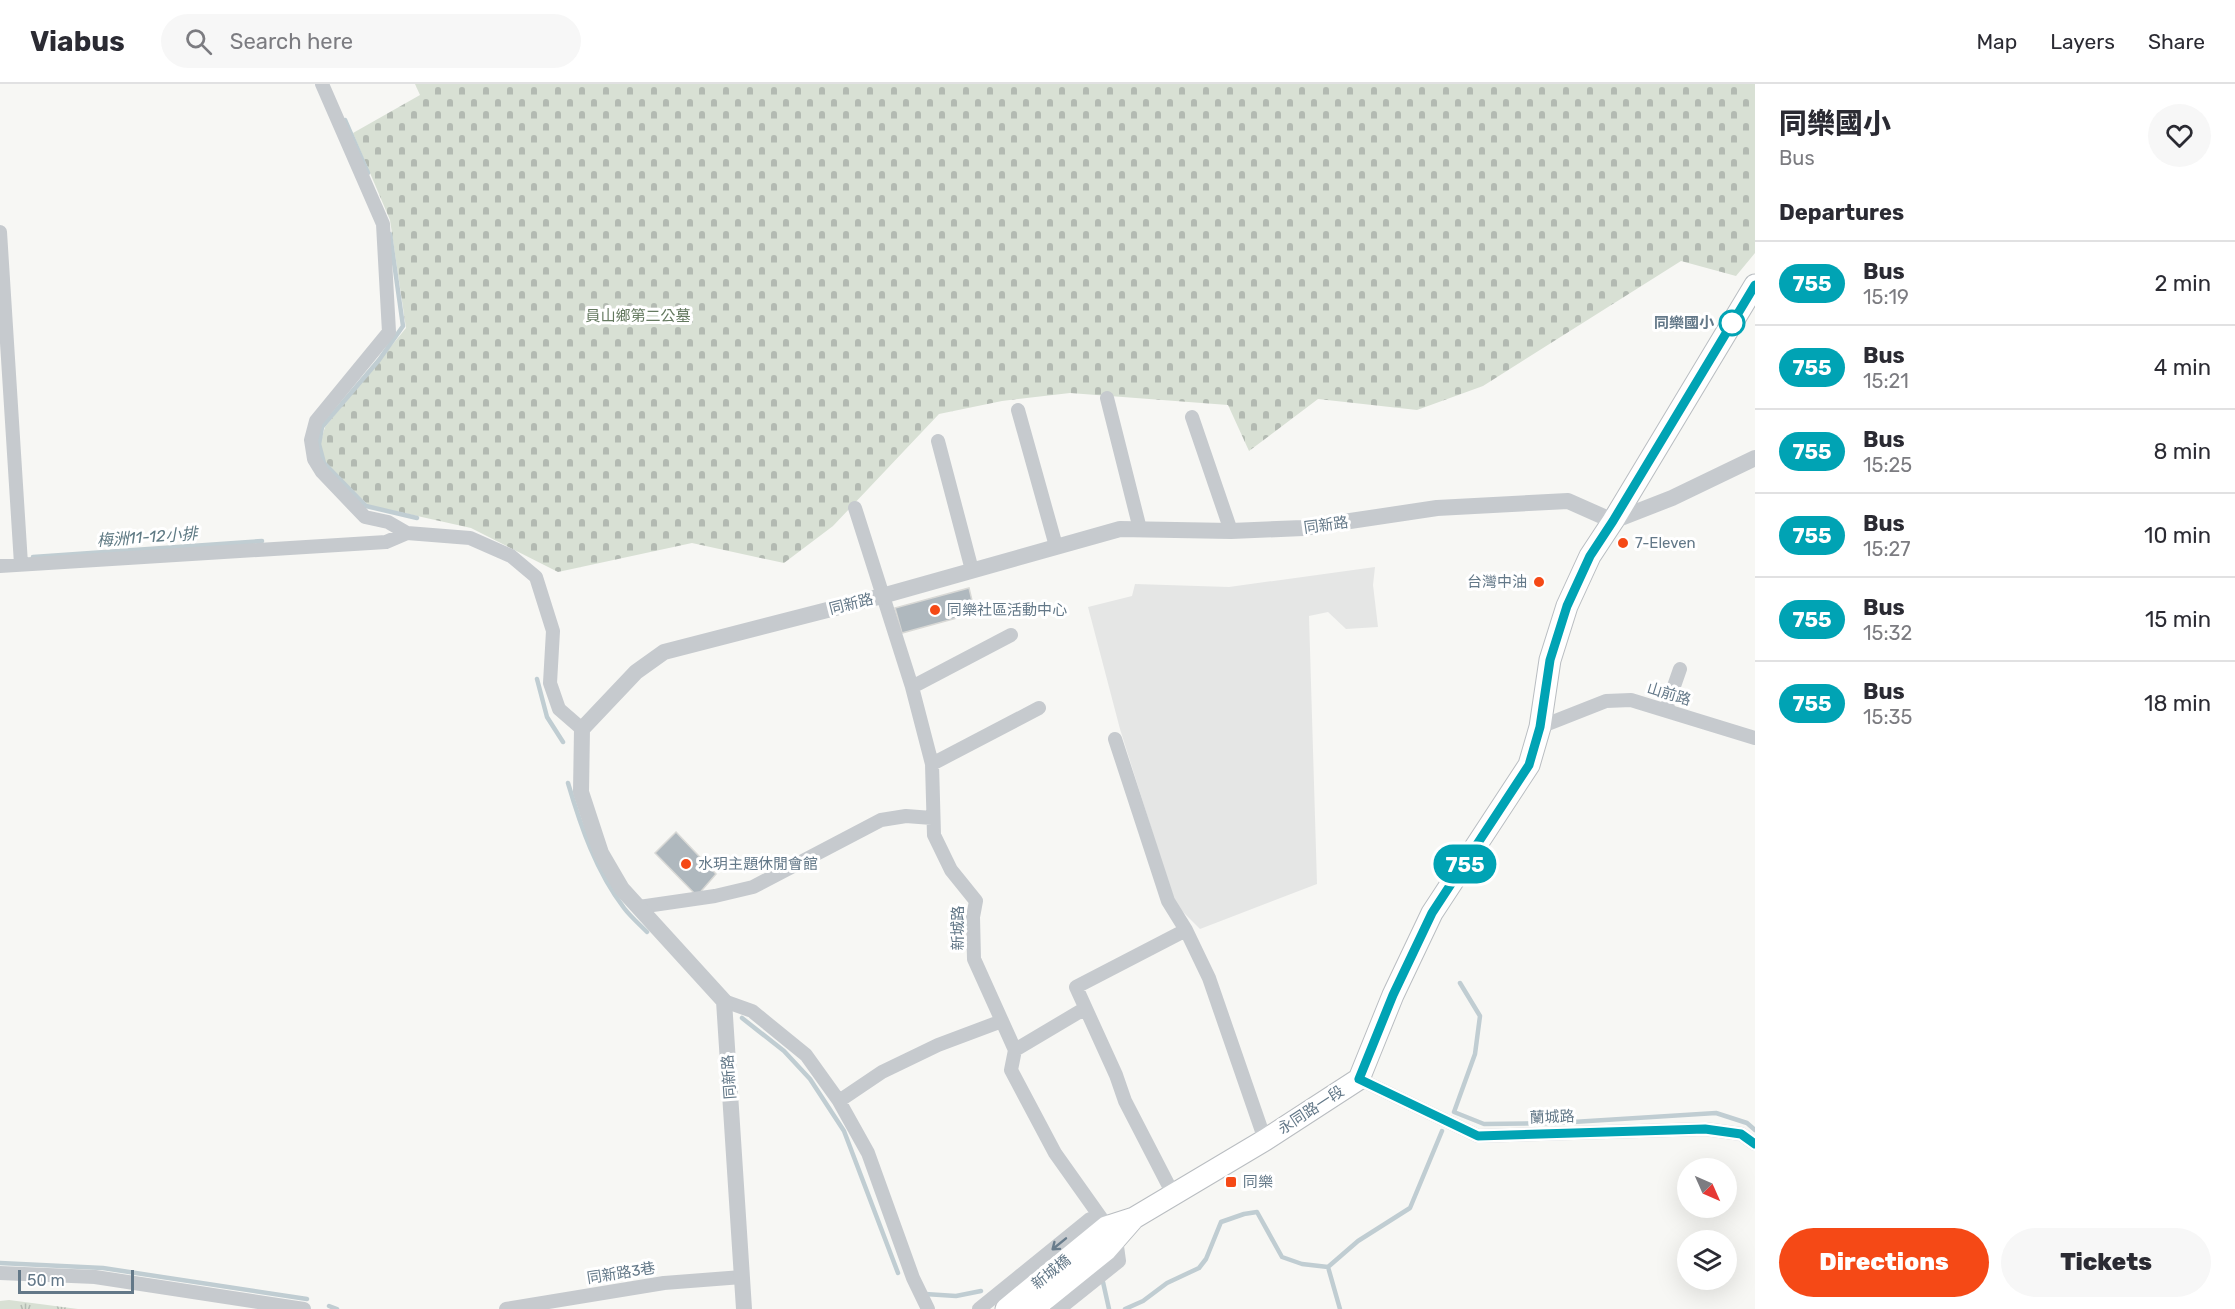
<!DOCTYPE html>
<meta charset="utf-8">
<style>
:root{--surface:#fff;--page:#f7f7f7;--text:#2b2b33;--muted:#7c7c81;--line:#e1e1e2;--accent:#f54916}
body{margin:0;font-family:Rubik,"Noto Sans TC",sans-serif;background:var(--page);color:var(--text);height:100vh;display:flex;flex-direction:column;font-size:22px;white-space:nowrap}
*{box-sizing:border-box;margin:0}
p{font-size:20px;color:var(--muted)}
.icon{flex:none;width:33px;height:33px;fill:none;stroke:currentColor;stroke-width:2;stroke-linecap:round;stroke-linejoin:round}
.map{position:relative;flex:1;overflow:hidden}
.sheet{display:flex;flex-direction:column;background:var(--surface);width:480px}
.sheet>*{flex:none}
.badge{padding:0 12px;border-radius:20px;font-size:21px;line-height:39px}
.needle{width:39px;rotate:135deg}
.tools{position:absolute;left:1677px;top:1074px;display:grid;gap:12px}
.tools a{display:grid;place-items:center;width:60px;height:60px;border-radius:50%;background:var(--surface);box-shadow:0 6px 24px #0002;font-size:30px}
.scale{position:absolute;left:18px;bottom:15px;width:116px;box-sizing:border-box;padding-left:6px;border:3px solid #637888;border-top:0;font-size:16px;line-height:21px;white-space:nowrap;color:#637888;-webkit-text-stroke:4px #fff;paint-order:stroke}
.map>.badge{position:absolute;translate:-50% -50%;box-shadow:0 0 0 3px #fff}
h2{padding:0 24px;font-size:22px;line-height:54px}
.round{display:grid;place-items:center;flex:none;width:63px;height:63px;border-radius:32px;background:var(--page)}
.headline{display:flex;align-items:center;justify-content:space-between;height:102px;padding:0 24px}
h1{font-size:28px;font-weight:800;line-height:45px}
.cta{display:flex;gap:12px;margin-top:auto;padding:12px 24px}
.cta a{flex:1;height:69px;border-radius:36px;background:var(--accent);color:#fff;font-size:24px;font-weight:800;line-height:69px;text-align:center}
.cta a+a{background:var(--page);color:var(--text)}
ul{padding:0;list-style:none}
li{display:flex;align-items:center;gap:18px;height:84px;padding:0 24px;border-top:2px solid var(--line)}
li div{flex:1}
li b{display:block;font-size:22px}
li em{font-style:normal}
li .badge{min-width:66px;font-weight:700;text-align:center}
header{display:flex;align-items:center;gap:36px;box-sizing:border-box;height:84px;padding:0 30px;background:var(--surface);border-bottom:2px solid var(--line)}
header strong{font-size:28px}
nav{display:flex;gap:33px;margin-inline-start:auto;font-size:21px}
.search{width:420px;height:54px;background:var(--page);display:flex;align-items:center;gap:15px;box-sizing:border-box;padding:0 21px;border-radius:33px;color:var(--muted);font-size:22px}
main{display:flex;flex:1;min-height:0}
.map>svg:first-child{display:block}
</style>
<header>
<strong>Viabus</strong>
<div class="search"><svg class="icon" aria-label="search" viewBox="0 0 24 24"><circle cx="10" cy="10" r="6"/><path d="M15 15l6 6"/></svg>Search here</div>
<nav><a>Map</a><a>Layers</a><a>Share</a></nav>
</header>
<main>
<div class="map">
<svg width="1755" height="1225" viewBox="0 0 1755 1225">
<defs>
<pattern id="cemetery-stones" width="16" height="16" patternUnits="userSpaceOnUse" patternTransform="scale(1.5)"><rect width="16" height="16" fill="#d8e0d4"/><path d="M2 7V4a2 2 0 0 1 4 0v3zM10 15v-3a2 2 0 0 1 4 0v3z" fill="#b3bab2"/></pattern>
<pattern id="park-tufts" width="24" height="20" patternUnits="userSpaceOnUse" patternTransform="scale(1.5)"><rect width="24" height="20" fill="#d8e0d4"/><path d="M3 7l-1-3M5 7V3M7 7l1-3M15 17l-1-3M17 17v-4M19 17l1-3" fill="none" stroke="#b3bab2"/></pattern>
</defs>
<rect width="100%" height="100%" fill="#f7f7f4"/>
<path fill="#e5e6e5" d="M1375,483L1373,501L1378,543L1346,545L1328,528L1309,532L1317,800L1200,845L1175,820L1120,645L1088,523L1132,512L1135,500L1229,503Z"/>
<path fill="url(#cemetery-stones)" d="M415,0H1755V169L1736,192L1681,177L1483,302L1417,326L1318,315L1249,367L1228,321L1070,309L1002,317L939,330L833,442L784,479L692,459L558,488L471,444L368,421L325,379L320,360L325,343L406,244L390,136L353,49L420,11Z"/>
<path fill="url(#park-tufts)" d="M9,1216L78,1225H0V1217Z"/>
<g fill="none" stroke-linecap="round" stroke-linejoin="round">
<path stroke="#c0cdd2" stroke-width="4.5" d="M345,36L368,89
M390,150L403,242L379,276L322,343L319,360L324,379L366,422L417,434
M33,473L262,457
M537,595L547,633L563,658
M568,699C581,743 596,787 624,824C630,832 639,840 647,848
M1460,899L1480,932L1475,970L1454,1028L1484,1040L1557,1039L1716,1029L1747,1039L1755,1046
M742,934L784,967L810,995L844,1047L898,1189
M0,1179L103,1184L307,1215
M1328,1183L1358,1157L1410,1124L1442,1047
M1103,1198L1109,1225
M925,1210L956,1212L981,1207
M329,1222L337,1225
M1125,1225L1143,1217L1167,1199L1199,1184L1206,1175L1221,1138L1244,1130L1257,1128L1282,1173L1302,1180L1328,1183L1340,1225"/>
</g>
<path fill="#afb8be" stroke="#d9d9d6" stroke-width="1.5" d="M969,504L975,529L902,549L895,524Z
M676,748L716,790L697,812L655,769Z"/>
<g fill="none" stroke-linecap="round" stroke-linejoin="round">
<g stroke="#b9bdc1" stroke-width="23">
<path id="primary" d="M1006,1225L1106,1143L1134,1134L1265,1056L1359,995L1393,911L1432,829L1529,681L1540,643L1550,576L1567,522L1590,472L1613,437L1755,201
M1033,1225L1106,1166L1134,1134"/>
</g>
<path stroke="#c6cace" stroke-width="14" d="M322,0L383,140L389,248L316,337L311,356L314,375L322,388L365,433L388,438L407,449L470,454L511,472L536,493L553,547L550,599L559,625L582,645
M0,148L21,480
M1107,314L1140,445
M1018,326L1056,462
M1192,333L1231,447
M938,357L972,486
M855,424L912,603L932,680L934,751L951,786L976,817L973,833L974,875L1015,966L1011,986L1055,1069L1116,1155L1119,1177L1059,1225
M0,482L386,458L407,449
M912,603L1011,551
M1666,625L1680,585
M1540,643L1606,617L1631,616L1755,654
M1115,655L1168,817L1186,846L1209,894L1265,1056
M932,680L1039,624
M639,823L715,812L753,803L881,736L906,732L932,734
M724,917L752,927L806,971L839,1017L868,1069L913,1194L928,1225
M1015,966L1084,925
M1359,995L1478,1052L1705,1045L1741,1050L1755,1060
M839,1017L882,988L938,961L1002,937
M1173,1110L1125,1017L1116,991L1076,903L1186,846
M0,1189L95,1193L304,1225
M506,1225L664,1199L742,1193
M979,1225L1090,1135L1104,1142"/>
<path stroke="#c6cace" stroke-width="16" d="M744,1225L724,917L622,805L601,769L581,708L582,645L636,588L664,568L882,512L1120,445L1231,447L1303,444L1437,424L1568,417L1613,437L1672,414L1755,374"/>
<use href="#primary" stroke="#fff" stroke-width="21"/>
</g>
<defs><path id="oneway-shaft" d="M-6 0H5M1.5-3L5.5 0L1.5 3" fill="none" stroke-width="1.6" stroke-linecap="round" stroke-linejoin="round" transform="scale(1.5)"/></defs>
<use stroke="#687c8c" href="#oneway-shaft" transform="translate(1059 1160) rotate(141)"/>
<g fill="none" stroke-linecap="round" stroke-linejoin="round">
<g stroke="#fff" stroke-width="14">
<path id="line" d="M1755,201L1613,437L1590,472L1567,522L1550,576L1540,643L1529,681L1432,829L1393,911L1359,995L1478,1052L1705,1045L1741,1050L1755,1060"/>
</g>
<use href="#line" stroke="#00a3b4" stroke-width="9"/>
</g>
<circle fill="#fff" stroke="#00a3b4" stroke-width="3" cx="1732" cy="239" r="12"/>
<g fill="#f54916" stroke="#fff" stroke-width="2">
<circle cx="1623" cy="459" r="6"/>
<circle cx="1539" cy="498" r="6"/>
<circle cx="935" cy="526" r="6"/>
<circle cx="686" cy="780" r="6"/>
<rect x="1225" y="1092" width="12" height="12" rx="3"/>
</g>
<g text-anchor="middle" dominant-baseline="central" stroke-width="6" stroke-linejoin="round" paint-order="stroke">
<g font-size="15" fill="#64795f" stroke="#fff">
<text x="638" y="232">員山鄉第二公墓</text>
</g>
<g font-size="15" font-weight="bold" fill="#637888" stroke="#fff" text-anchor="end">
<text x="1714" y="239">同樂國小</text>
</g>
<g font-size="15" fill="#637888" stroke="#fff">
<text transform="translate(1326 441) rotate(-8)">同新路</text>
<text transform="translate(851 520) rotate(-14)">同新路</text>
<text transform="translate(1669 610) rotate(17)">山前路</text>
<text transform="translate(958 844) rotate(-90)">新城路</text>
<text transform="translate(729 993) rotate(-94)">同新路</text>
<text transform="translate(1311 1026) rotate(-33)">永同路一段</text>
<text transform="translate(1552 1033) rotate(-2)">蘭城路</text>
<text transform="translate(1051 1188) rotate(-39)">新城橋</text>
<text transform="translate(621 1189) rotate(-9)">同新路3巷</text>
</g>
<g font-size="15" fill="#637888" stroke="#fff" text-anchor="start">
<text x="1635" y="459">7-Eleven</text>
<text x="1527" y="498" text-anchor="end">台灣中油</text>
<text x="947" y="526">同樂社區活動中心</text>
<text x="698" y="780">水玥主題休閒會館</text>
<text x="1243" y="1098">同樂</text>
</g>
<g font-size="16" font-style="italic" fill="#5f7a84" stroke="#fff">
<text transform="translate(147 453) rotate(-4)">梅洲11-12小排</text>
</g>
</g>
</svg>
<div class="tools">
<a><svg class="needle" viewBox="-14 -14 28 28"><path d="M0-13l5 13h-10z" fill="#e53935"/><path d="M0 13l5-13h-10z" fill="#7c7c81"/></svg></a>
<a><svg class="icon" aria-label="layers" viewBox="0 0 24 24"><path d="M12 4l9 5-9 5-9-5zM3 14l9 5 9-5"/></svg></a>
</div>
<div class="scale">50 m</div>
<b class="badge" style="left:1465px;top:780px;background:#00a3b4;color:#fff">755</b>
</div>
<section class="sheet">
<div class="headline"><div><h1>同樂國小</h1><p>Bus</p></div><a class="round"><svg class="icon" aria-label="heart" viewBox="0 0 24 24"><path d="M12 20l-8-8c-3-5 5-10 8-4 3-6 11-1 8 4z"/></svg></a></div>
<h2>Departures</h2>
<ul>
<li><span class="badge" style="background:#00a3b4;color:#fff">755</span><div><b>Bus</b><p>15:19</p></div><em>2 min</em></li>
<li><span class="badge" style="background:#00a3b4;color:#fff">755</span><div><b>Bus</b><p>15:21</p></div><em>4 min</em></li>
<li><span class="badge" style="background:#00a3b4;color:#fff">755</span><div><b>Bus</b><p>15:25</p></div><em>8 min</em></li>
<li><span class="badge" style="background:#00a3b4;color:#fff">755</span><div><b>Bus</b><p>15:27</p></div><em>10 min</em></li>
<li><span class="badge" style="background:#00a3b4;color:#fff">755</span><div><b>Bus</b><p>15:32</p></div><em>15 min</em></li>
<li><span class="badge" style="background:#00a3b4;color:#fff">755</span><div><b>Bus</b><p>15:35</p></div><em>18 min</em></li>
</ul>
<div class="cta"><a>Directions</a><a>Tickets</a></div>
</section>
</main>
